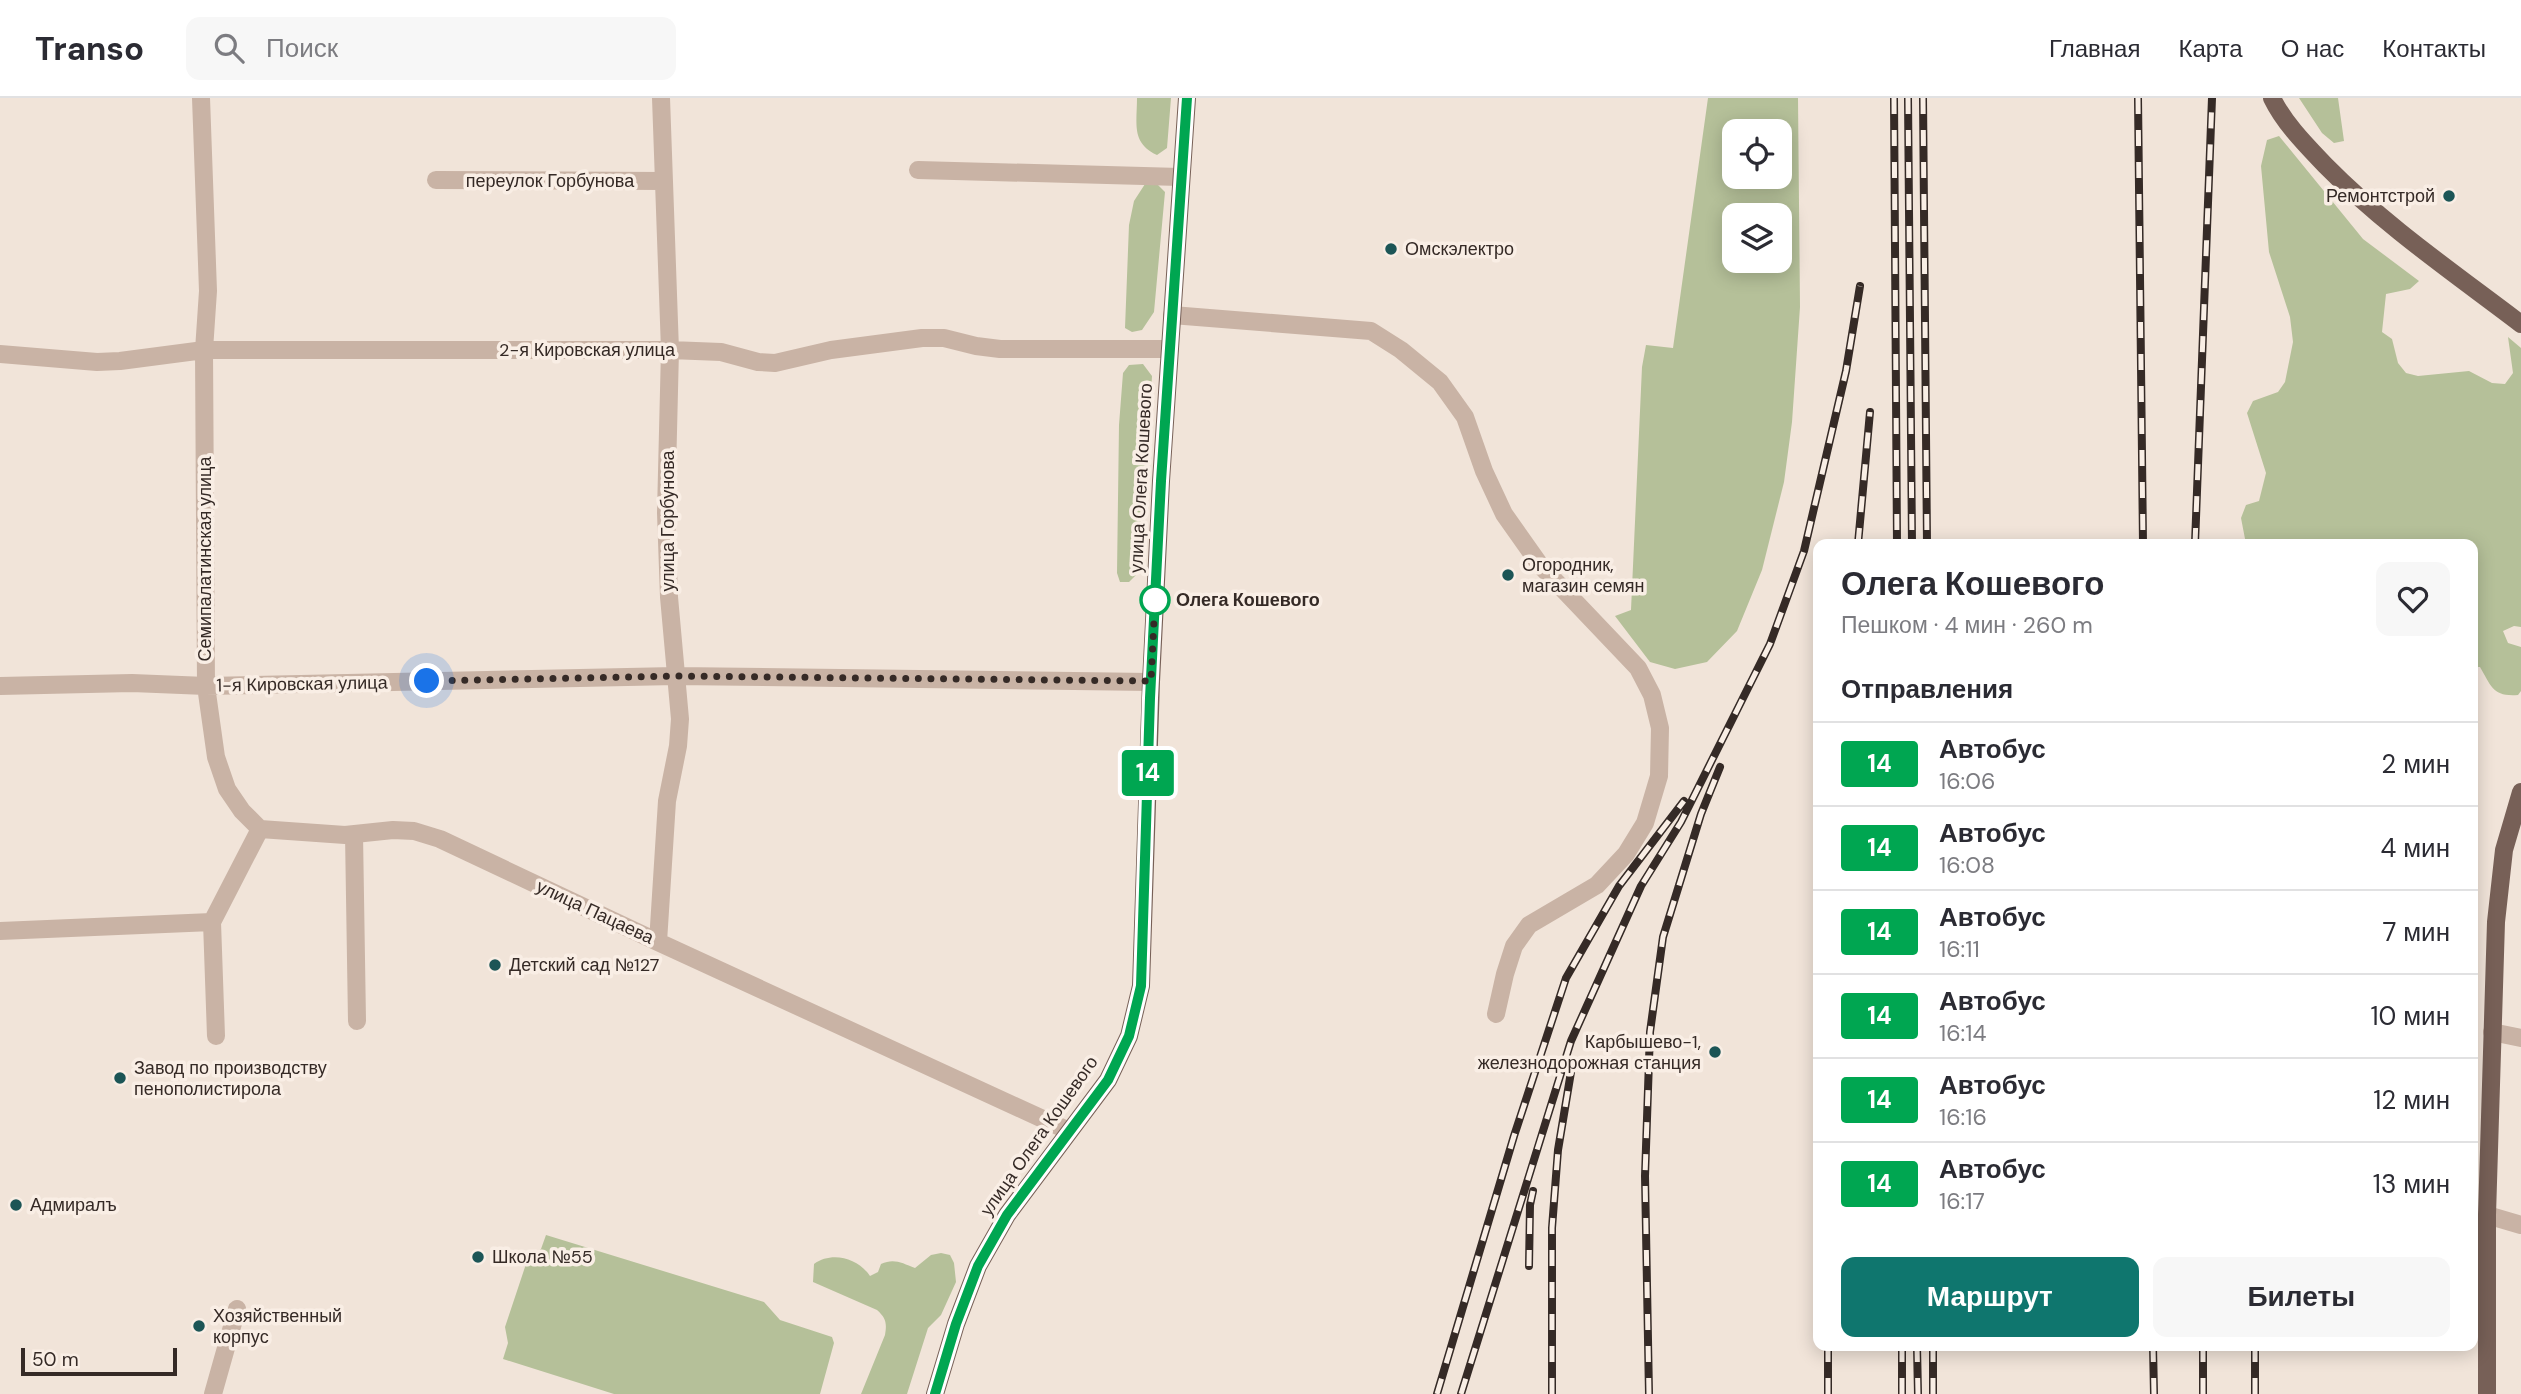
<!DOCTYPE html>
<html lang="ru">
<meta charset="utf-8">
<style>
:root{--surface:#fff;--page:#f7f7f7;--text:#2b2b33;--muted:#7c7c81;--line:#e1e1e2;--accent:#0f766e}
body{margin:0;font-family:"DM Sans",sans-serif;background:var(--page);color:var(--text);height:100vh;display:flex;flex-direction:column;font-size:26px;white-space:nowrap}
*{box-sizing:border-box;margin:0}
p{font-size:23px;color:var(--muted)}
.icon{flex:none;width:38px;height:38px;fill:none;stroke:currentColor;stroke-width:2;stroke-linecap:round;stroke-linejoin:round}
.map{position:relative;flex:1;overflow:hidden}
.panel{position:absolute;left:1813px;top:441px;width:665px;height:812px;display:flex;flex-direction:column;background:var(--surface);border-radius:14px;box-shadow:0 4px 18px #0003}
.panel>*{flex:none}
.badge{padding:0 14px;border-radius:5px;font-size:24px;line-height:46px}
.tools{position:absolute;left:1722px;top:21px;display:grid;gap:14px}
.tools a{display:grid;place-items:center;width:70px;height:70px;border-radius:14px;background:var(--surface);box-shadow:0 4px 18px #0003;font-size:35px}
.scale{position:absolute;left:21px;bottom:18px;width:156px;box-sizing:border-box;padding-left:7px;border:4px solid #352a26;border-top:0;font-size:19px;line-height:24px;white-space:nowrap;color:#352a26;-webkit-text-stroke:5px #f9eee5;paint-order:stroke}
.you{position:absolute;width:35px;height:35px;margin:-18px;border:5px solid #fff;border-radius:50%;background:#1a73e8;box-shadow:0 0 0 10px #1a73e833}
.map>.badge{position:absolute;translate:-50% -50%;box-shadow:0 0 0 4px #fff}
h2{padding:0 28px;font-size:26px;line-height:63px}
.round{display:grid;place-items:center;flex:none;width:74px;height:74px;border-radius:14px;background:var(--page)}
.headline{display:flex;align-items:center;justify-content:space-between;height:119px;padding:0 28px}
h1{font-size:33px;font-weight:800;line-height:52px}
.action{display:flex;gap:14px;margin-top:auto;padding:14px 28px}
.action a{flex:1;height:80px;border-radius:14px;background:var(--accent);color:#fff;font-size:28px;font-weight:800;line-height:80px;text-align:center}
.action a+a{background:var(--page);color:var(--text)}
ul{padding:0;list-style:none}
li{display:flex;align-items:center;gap:21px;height:84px;padding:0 28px;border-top:2px solid var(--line)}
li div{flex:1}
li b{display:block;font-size:26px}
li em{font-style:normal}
li .badge{min-width:77px;font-weight:700;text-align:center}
header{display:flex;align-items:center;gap:42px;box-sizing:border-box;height:98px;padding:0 35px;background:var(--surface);border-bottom:2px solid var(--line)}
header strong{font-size:33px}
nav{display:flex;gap:38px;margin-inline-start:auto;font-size:24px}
.search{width:490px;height:63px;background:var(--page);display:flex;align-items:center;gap:18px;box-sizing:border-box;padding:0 24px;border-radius:14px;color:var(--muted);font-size:26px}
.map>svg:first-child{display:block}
</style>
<header>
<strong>Transo</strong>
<div class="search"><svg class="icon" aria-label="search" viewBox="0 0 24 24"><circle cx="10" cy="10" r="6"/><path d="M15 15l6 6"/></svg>Поиск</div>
<nav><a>Главная</a><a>Карта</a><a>О нас</a><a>Контакты</a></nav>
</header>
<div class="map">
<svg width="2521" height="1296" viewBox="0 0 2521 1296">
<rect width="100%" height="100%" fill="#f1e4d9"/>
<path fill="#b5c099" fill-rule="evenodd" d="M1137,0H1171L1167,50L1157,57C1131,45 1137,26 1137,0Z
M1708,0H1798L1800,209L1792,324L1784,384L1762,472L1737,533L1707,564L1675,571L1650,564L1615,518L1631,512L1642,269L1646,247L1673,250ZM1734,33H1780V79H1734ZM1734,117H1780V163H1734Z
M2299,0H2338L2344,43L2334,45L2322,35Z
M2279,38L2363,141L2419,183L2410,191L2386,196L2382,234L2392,241L2398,265L2406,275L2418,278L2469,273L2492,285L2505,286L2513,275L2508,239L2521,250V529L2514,528L2503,533L2508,545L2521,549V593L2518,597C2493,599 2491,588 2480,569H2473V446H2246L2241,420L2246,407L2259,403L2266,375L2247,315L2253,303L2278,294L2285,284L2293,244L2290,219L2269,154L2261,68L2267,42Z
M1156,85L1165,94L1154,214L1142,232L1132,234L1125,230L1129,127L1134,103L1145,86Z
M1143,266L1152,278L1141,472L1129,484H1120L1117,475L1119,327L1123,275L1129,267Z
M546,1137L764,1204L780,1222L832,1239L834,1245L820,1296H614L503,1261L508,1245L505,1229L528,1160L541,1151Z
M941,1155L950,1157L954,1165L956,1184L941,1217L928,1230L907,1296H861L885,1237C887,1225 886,1220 877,1212L813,1184L814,1166C832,1153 858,1160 870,1178L878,1174L881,1166C894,1160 902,1165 915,1170L931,1157Z"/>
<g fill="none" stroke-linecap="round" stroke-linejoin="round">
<path stroke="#c9b3a5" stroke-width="18" d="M201,0L208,193L204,252L206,588L216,659L227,691L242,713L260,731L212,824L216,938
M918,72L1180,79
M436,82L664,83
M1172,217L1371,233L1401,252L1440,284L1465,319L1484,373L1504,416L1540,467L1638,570L1652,597L1660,630L1659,678L1645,725L1626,756L1597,787L1529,827L1514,848L1505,876L1496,916
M0,256L97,264L120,263L204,252H670L721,254L758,264L775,265L831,252L922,240H944L976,248L1000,251H1170
M0,588L132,585L206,588L675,578L1151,584
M260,731L345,737L393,732L414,733L440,741L658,844L1069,1033
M354,736L357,923
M0,833L212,824
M658,844L667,703L678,648L680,621L669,499L666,415L670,252L661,0
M2492,934L2521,940
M2487,1117L2521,1127
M213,1296L237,1211"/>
<path stroke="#776057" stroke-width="18" d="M2272,0C2284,25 2306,47 2325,67C2384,127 2454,175 2521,226
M935,1296L956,1226L978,1168L1007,1117L1108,982L1129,938L1141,888L1151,584L1161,383L1187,0
M2487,1296V1117L2496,824L2504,752L2521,694"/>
<g stroke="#352a26" stroke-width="8">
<path id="rail" d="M1894,0L1897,446
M1908,0L1912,446
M1923,0L1927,446
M2138,0L2143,446
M1858,446L1870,314
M2195,446L2212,0
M1529,1168L1530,1107L1533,1093
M1902,1248V1296
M1917,1248L1918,1296
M1933,1248V1296
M2153,1248L2154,1296
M2203,1248V1296
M2255,1248V1296
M1437,1296L1514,1038L1566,880L1619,788L1684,703
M1461,1296L1571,943L1641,788L1681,724L1770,546L1804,453L1846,273L1860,188
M1552,1296V1130L1558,1052L1573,962
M1649,1296L1645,1078L1650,934L1663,839L1701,716L1720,669
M1828,1296V1248"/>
</g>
<use href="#rail" stroke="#f9eee5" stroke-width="5" stroke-dasharray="16" stroke-linecap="butt"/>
</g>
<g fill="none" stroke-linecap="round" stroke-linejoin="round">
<g stroke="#fff" stroke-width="16">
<path id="line" d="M935,1296L956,1226L978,1168L1007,1117L1108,982L1129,938L1141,888L1150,600L1161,383L1187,0"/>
</g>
<use href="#line" stroke="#00a651" stroke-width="10"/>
<path stroke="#352a26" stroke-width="7" stroke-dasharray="0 12.6" d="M427,583L675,578L1151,583L1155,502"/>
</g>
<g fill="#1c5556" stroke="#f9eee5" stroke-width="2.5">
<circle cx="2449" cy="98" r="7"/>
<circle cx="1391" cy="151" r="7"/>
<circle cx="1508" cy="477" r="7"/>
<circle cx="495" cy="867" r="7"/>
<circle cx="1715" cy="954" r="7"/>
<circle cx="120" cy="980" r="7"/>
<circle cx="16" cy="1107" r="7"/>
<circle cx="478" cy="1159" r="7"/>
<circle cx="199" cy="1228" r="7"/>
</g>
<circle fill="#fff" stroke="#00a651" stroke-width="3.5" cx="1155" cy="502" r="14"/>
<g text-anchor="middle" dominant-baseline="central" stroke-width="7" stroke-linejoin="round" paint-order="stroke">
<g font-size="18" fill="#352a26" stroke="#f9eee5">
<text x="550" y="83">переулок Горбунова</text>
<text x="587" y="252">2-я Кировская улица</text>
<text transform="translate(1141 380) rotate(-87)">улица Олега Кошевого</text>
<text transform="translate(668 423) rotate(-90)">улица Горбунова</text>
<text transform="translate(205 461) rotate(-90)">Семипалатинская улица</text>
<text transform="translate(302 586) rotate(-1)">1-я Кировская улица</text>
<text transform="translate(595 814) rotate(25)">улица Пацаева</text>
<text transform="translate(1039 1038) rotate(-55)">улица Олега Кошевого</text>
</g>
<g font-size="18" fill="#352a26" stroke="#f9eee5" text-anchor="start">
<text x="2435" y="98" text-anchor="end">Ремонтстрой</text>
<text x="1405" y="151">Омскэлектро</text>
<text x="1522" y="467">Огородник,<tspan x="1522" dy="21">магазин семян</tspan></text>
<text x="509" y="867">Детский сад №127</text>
<text x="1701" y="944" text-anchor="end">Карбышево-1,<tspan x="1701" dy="21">железнодорожная станция</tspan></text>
<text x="134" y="970">Завод по производству<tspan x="134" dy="21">пенополистирола</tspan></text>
<text x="30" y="1107">Адмиралъ</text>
<text x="492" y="1159">Школа №55</text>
<text x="213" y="1218">Хозяйственный<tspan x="213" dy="21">корпус</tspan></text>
</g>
<g font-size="18" font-weight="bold" fill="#352a26" stroke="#f9eee5" text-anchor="start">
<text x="1176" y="502">Олега Кошевого</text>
</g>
</g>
</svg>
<div class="tools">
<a><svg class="icon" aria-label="locate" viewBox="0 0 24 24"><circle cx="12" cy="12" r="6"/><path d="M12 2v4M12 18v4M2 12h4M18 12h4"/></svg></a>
<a><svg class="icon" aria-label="layers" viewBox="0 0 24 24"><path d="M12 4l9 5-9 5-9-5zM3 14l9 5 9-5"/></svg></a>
</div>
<div class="scale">50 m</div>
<div class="you" style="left:427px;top:583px"></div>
<b class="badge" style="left:1148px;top:675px;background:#00a651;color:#fff">14</b>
<section class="panel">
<div class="headline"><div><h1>Олега Кошевого</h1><p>Пешком · 4 мин · 260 m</p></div><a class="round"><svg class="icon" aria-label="heart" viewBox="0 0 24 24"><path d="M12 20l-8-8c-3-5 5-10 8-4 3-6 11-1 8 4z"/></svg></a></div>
<h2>Отправления</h2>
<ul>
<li><span class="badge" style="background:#00a651;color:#fff">14</span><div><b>Автобус</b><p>16:06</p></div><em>2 мин</em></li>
<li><span class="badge" style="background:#00a651;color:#fff">14</span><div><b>Автобус</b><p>16:08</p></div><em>4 мин</em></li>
<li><span class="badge" style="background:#00a651;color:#fff">14</span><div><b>Автобус</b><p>16:11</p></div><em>7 мин</em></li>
<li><span class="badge" style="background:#00a651;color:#fff">14</span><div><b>Автобус</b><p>16:14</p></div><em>10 мин</em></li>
<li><span class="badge" style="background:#00a651;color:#fff">14</span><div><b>Автобус</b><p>16:16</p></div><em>12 мин</em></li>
<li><span class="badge" style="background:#00a651;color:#fff">14</span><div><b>Автобус</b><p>16:17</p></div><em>13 мин</em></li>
</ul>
<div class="action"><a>Маршрут</a><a>Билеты</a></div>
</section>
</div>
